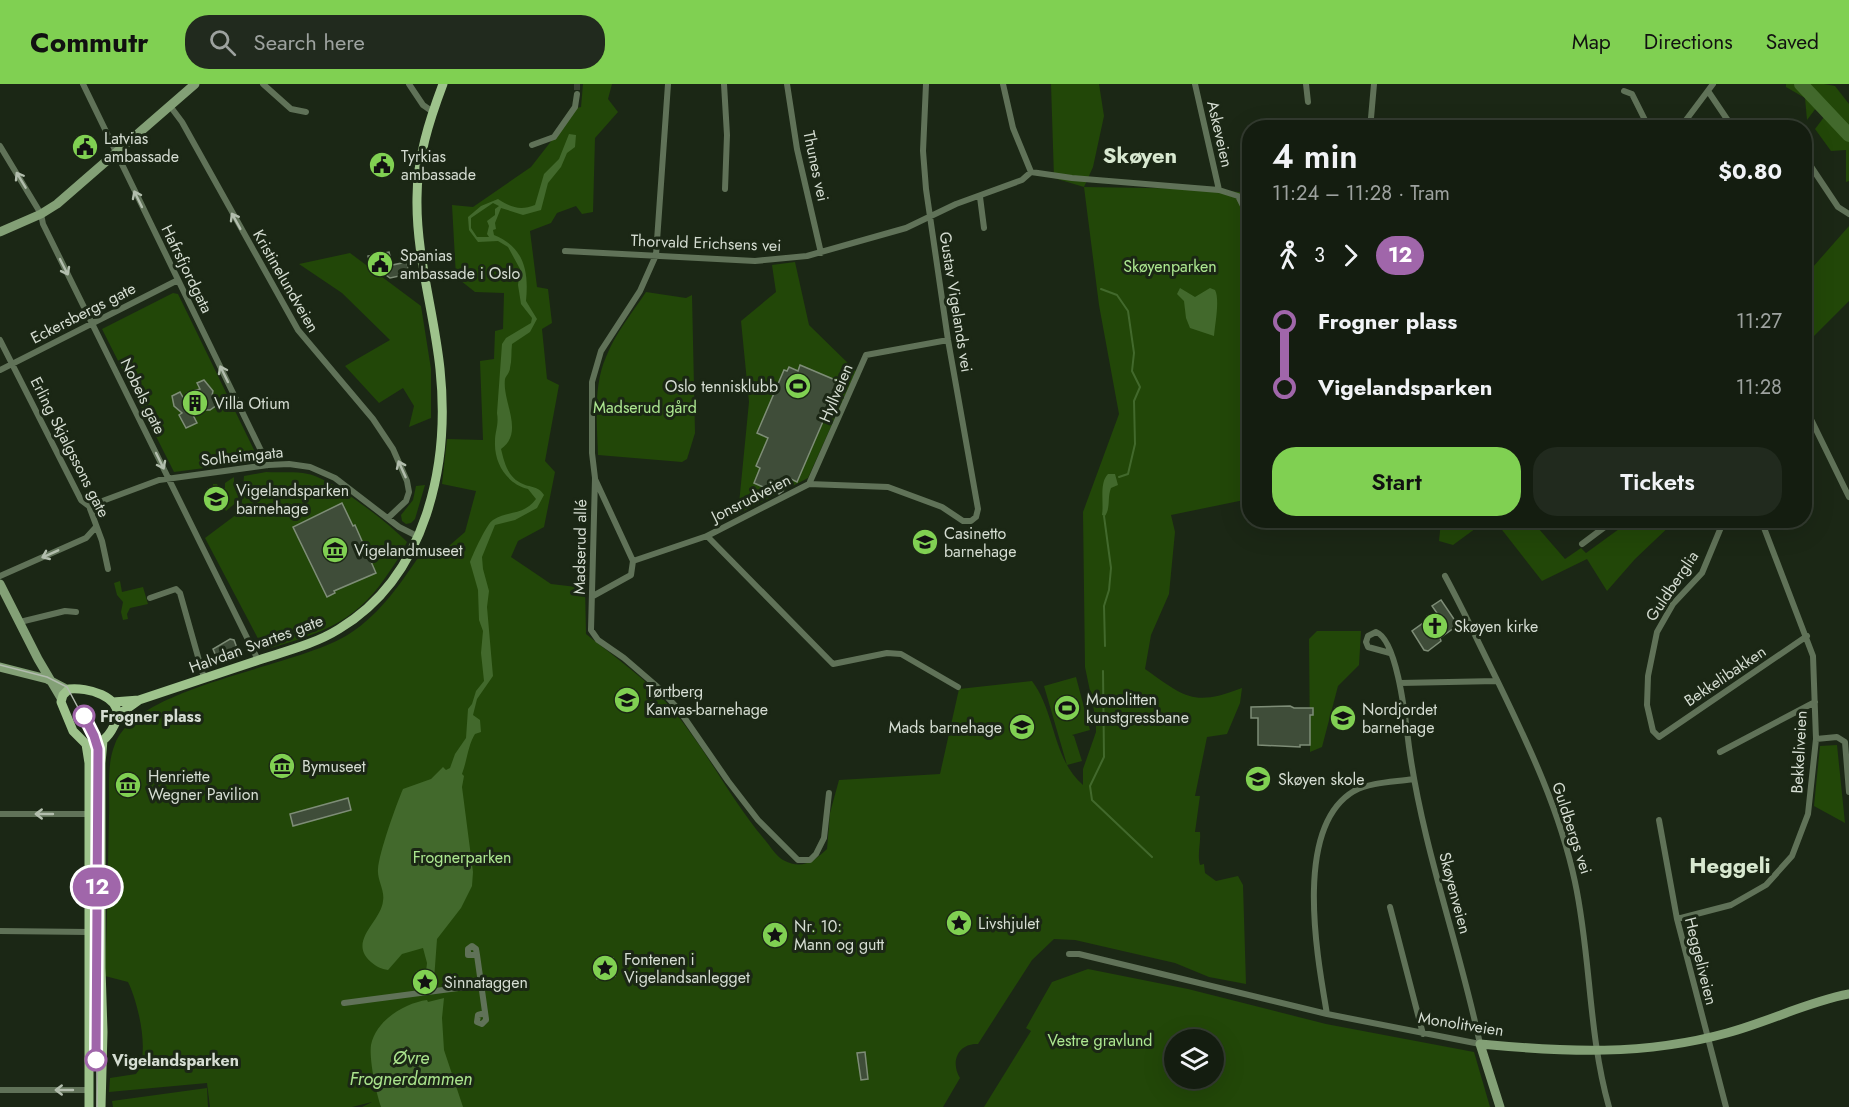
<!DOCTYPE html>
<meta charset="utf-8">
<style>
:root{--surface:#141d10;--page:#212a1e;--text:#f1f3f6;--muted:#9da29f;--line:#333b30;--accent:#80d052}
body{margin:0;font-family:Jost,sans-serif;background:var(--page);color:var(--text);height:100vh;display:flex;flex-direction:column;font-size:22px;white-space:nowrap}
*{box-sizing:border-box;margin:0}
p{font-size:20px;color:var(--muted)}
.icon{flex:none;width:33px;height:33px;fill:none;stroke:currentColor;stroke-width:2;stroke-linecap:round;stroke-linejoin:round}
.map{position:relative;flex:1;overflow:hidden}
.panel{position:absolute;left:1242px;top:36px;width:570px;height:408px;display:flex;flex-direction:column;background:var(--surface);border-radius:24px;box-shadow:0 6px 24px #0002,0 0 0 2px var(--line)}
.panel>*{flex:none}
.badge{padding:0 12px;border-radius:20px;font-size:21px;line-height:39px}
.buttons{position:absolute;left:1164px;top:945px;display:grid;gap:12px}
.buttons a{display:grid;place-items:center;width:60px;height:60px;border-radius:50%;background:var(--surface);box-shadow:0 6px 24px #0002,0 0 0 2px var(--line);font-size:30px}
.map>.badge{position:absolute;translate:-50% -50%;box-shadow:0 0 0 3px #fff}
.legs{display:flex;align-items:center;gap:9px;height:66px;padding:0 30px;font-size:20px}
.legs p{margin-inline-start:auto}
.head{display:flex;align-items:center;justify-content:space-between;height:102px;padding:0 30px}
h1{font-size:33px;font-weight:600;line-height:45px}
.action{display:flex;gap:12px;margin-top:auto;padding:12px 30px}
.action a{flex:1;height:69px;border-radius:24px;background:var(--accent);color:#111;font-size:24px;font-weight:600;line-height:69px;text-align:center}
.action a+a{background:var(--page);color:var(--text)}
ul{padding:0 30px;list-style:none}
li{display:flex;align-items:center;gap:21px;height:66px;font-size:22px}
li i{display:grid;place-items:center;width:9px;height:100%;margin:0 8px;background:currentColor}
li i::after{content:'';width:15px;height:15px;margin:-8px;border:4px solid;border-radius:50%;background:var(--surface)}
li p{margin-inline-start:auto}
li:first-child i{background:linear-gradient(#0000 50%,currentColor 0)}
li:last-child i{background:linear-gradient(currentColor 50%,#0000 0)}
header{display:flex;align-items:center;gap:36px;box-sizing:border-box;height:84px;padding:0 30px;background:var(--accent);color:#111}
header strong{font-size:28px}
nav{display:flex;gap:33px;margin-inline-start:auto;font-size:21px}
.search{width:420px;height:54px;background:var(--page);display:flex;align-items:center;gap:15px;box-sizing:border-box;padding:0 21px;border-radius:24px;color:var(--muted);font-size:22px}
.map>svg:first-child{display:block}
</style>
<header>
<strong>Commutr</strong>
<div class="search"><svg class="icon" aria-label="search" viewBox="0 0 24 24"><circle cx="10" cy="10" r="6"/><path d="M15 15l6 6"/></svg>Search here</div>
<nav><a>Map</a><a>Directions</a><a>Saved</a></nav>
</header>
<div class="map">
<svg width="1849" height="1023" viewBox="0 0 1849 1023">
<rect width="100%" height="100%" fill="#1b2715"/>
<path fill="#224708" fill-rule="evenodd" d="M583,0H612L608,15L618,28L595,54L593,128L582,130L576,122L557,129L551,139L530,147L537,203L548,205L552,239L542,245L547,295L559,301L545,377L555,388L544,443L518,457L511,473L551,500L585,504L586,550C616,574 648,596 672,625C707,666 730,715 765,756C770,762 776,772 783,776C802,786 813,778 827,765L830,729L839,696L940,690L959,605L1032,597C1056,629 1052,674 1083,701V685L1096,648V636L1085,583L1083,428L1119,330L1099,221L1084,103L1054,94L1051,0H1099L1104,32L1093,83L1084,103L1209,105L1249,109V415L1171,431L1175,448L1169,510L1151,551L1145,585C1185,613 1193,623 1242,604L1240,619L1227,650L1207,653L1195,712H1200L1195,748H1200C1201,760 1197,769 1200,781L1204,780L1205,789L1216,797L1238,792L1243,801L1246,900L1209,893L1175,879L1075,856L1054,855L1032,876L978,960C958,959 950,978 960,994L943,1023H362L372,1018L352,1023H210L207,999L109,1008L110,994L136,990C151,971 138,918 128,898L105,892C107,839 108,786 109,732C110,710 106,681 115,660C137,601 296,584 349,550C382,529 402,497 424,465L442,468L465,448L476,407L442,400L447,355L483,356L480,277L494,275L495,247L503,245L504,209L475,208L456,193L452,121L473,123L531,83L552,56L570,25L581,23Z
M1786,0H1824L1835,2L1849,20V97L1846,98V66L1831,67L1815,45L1824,33L1816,24L1807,36L1805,14L1786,3Z
M1849,142V217L1805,261V192Z
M350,169L421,222L431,285V334L409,343L414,322L403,304L379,319L345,282L390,256L342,209L299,180Z
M795,178L809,241L856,287L808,394L738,430L749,318L741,237L776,208L772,181Z
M646,208L686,214L692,211L695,349L687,375L682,378L598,371C597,338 593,303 606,273C615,250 632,229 646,208Z
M173,209L178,210L258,374L257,377L174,388L102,245Z
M266,388C279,389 295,387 308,390C331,394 390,440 407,458C401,471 393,483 385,494C353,541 315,551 264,566L205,454L241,427L244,392Z
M234,393V400L240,406L238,417L226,427L222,421L217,424L212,412L213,400H217L221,407L225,406V399Z
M425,401L415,435L411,439L406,440L402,437L401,431L413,416L416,402Z
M1441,437H1532L1565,475L1581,464L1586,469L1619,445L1616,439L1620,437H1675L1635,475L1607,507L1587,475L1542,497L1499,442L1483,439L1453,461L1439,457Z
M120,497L122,508L143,503L148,520L130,524L127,530L128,535L123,536L121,528L123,518L117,511L114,499Z
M1317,547H1361L1359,581L1338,602L1322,663L1310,668L1309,555Z
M1076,593L1090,646L1072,651L1074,652L1082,677L1067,681L1044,602Z
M1837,661L1845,739L1814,722L1820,662Z
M1088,885L1188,905L1326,940L1474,968L1490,1023H984L1031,947L1026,944L1052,898ZM1174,956H1214V994H1174Z
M207,1004L208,1023H113L112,1017Z"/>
<path fill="#42692c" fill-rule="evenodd" d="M569,50L576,51L575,63L567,69L561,83L548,99L541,126L523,131L501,124L495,139L496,145L493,146L494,151C524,163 529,187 526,217L537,235L530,248L512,260C511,268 512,276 510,284C510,288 506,292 505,295C502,318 525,348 501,365C504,377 507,391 519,398C528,404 538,401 544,411L537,424L515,436L495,441L482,473L483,485L489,507L487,523L493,592L477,615L473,631L480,636L481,648L475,650C468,661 467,677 462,690L464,692L462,703L473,788L472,802L461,824L437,855L434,896L425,897L427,879L423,864L402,870L388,886C381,885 377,883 371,878C347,857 381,838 383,817C385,806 377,796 378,785C379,769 396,721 403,705L431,695L443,683L446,686L450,684L455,670L466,654L468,625L472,620L476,607L484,597L481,569L483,547L479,536L478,506L470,478C473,470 487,439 493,436C509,426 523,432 536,415L528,405C507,400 494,379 495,358C495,347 499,341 497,329L502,260L506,254L531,239L532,234L521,220L518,201L520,185L508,163L498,157L478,158L469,146L468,133L481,122L498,115C510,123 520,127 535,121L544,90L559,75ZM493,119L499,122L495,125V131L487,137L489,142L487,150L489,153H477L471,144V134Z
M1180,204L1195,213L1210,204L1215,206C1220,215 1215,240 1214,252L1190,244L1186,234L1184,217L1177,210Z
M1108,390H1115L1118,401L1111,404C1107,414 1111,423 1105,432L1102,431C1104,418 1099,399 1108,390Z
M614,873L616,893L596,896L594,876Z
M444,914L442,934L444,966L463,1023H381C376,1008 369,976 371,961C376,936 405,919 427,916L428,918Z"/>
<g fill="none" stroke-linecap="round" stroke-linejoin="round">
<path stroke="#42692c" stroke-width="2" d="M1101,205L1117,211L1128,227L1134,269L1132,287L1140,303L1134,317L1135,360L1128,390L1119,393
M1104,432L1111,484L1109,506L1104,522L1105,562
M1103,587L1104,673L1090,702L1092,716L1152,773"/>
<path stroke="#42692c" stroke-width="14" d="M1801,0L1849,51"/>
</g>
<path fill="#3f4d39" stroke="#7e8d77" stroke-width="1.5" d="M389,168L392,181L407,178L409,190L390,194L382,188L381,181L375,183L370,179L368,172Z
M800,281L840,298L797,398L789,394L783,407L779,410L754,399L760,384L756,382L768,354L757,349L784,286L787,287L789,283L798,287Z
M204,296L213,307L212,312L217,321L210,326H205L202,321L191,327L197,339L186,344L179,331L182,329L174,322L172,312L180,308L184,315L190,308L200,305L197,299Z
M342,419L353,442L355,441L376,489L334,507L335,509L327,513L293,443Z
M1441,516L1458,541L1440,554L1441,557L1428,567L1424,566L1412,547L1437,529L1432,522Z
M230,555L234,556L238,567L222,575L220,571L216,572L213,565Z
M1290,622L1294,624H1313V631H1310V661H1300V663L1258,661V634H1251V623Z
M348,714L351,726L293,742L290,730Z
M865,968L868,995L861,996L857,969Z"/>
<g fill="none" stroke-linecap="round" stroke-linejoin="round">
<path stroke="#374231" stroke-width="6" stroke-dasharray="6 3" stroke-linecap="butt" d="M577,0V10"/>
<path stroke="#607258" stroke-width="6" d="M83,0L268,381
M263,0L291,25L306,28
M409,0L423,21L433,28
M668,0L656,171L640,207L601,267L592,298V369L595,394L591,546L598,556L624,574L660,605L679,626L728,697L758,736L798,776H810L816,770L824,754L829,709
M724,0L727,51L725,105
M787,0L797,65L821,169
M1003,0L1013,44L1031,88L1072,94L1219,106L1238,112L1243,122
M1195,0L1219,106
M1306,0L1308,18
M1624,7L1632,10L1649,44
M1708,7L1733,44
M170,22L182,38L298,246L373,335L393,365L407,397L409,408L406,417L388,434
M1371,34L1374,0
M1680,44L1713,0
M532,61L554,53L575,23L577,10
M0,62L41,130L43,140L258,576
M1804,72L1838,123L1849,130
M980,113L984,144
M565,167L755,177L807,172L906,144L956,120L1022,96L1031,88
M0,256L81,416L89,422L102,457L108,485
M0,286L178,196
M1804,321L1849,413
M595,395L633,477
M809,400L866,271L948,256
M89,422L159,396L268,381L289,380L310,383L335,394L399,443L419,453
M1724,436L1702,489L1673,520L1657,548L1648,592L1647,621L1653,647L1659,653L1807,552
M707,452L833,580L887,569L901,570L958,603
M1582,460L1614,436
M0,492L86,454L96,443
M1445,492C1464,527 1480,562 1498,598C1529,662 1560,727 1575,798C1591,872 1588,949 1609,1023
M593,512L631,491L633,477L707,452L809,400L888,403L942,423L963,437H971L976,433L978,425L948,256L926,105L923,67L926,0
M150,514L176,505L180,509L204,594
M20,538L65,527L76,528
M1400,599L1497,597
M1816,655L1837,653L1845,658L1849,708
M1720,668L1815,618
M0,730H89
M1659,736L1677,835L1726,1023
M1390,823L1423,950
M1677,835L1731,821L1766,801L1792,772L1808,730L1816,655L1813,572L1761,436
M0,847L89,848
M1069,870H1079L1327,930L1480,960C1459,860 1423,765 1409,663C1406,640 1398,556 1376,548L1368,552L1366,558L1368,563L1390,569
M477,871H468V865L472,862L476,865L477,871L486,935V936L482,940L477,938L478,931L485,929
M344,919L481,901
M1327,930C1317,872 1293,743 1354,707C1371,698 1395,698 1413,695
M0,1006H89"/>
<path stroke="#83a076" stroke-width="9" d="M0,148L41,130L57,120L195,0
M0,500L38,575L61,614
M0,583L47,595L68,606
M1500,1023L1480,960C1565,968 1644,972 1727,949C1768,938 1807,918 1849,910"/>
<path stroke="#9ec38c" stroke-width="9" d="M69,605C87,603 122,612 117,635C111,650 103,662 86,660L73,647L61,618L63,611Z
M113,618L139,616C179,603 219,589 259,576C286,567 315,560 339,545C427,492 450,380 440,285C434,227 416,172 417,114C417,75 429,37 443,0
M118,631L139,616
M86,660L89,679V1023
M101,1023L103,948L101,884V679L103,656"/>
<path stroke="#b2bbaf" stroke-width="1.5" d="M0,581L47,593L67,603L97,659V1023"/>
</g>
<defs><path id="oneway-shaft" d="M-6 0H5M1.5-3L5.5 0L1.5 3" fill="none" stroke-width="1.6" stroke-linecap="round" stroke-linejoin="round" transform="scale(1.5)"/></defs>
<g stroke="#b2bdad">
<use href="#oneway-shaft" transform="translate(21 96) rotate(-121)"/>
<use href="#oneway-shaft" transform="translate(138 115) rotate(-116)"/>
<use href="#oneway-shaft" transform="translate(236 137) rotate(-119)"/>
<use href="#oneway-shaft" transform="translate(64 183) rotate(63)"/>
<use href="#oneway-shaft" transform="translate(224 290) rotate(-116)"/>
<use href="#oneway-shaft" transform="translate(160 377) rotate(64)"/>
<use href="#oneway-shaft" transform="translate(402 385) rotate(-114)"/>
<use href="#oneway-shaft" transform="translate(50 470) rotate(156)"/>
<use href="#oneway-shaft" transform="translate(44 730) rotate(-180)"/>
<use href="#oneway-shaft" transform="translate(64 1006) rotate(-180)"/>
</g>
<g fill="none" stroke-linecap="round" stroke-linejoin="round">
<g stroke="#fff" stroke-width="14">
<path id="line-1" d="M84,632L94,652L98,665L96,976"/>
</g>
<use href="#line-1" stroke="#a066aa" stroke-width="9"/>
</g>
<defs>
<g id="civic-disc" transform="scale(1.35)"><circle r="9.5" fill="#80d052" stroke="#1b2715"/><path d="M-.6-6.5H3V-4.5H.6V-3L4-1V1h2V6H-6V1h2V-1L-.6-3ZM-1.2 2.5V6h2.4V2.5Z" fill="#111"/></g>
<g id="stadium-disc" transform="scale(1.35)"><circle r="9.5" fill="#80d052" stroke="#1b2715"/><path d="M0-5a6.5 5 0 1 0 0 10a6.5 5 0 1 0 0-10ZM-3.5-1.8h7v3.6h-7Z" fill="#111"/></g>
<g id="building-disc" transform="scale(1.35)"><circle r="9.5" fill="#80d052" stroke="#1b2715"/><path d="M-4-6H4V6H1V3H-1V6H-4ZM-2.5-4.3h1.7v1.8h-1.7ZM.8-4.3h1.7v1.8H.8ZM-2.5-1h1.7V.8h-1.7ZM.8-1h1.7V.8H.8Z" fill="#111"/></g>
<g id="school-disc" transform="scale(1.35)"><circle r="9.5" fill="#80d052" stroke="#1b2715"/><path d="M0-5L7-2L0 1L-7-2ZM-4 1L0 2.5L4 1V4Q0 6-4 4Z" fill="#111"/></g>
<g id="museum-disc" transform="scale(1.35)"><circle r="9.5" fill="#80d052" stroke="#1b2715"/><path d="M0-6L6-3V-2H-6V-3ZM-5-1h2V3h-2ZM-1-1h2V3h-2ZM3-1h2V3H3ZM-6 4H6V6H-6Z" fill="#111"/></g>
<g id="church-disc" transform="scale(1.35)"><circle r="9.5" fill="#80d052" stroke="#1b2715"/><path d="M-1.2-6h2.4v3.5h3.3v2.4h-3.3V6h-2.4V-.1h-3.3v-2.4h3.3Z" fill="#111"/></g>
<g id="sight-disc" transform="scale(1.35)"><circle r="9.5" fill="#80d052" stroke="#1b2715"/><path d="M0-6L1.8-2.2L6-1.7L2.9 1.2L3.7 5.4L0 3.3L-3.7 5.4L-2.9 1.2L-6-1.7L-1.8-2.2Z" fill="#111"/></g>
</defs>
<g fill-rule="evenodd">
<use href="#civic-disc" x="85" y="63"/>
<use href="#civic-disc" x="382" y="81"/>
<use href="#civic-disc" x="380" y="180"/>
<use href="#stadium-disc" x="798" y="302"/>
<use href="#building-disc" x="195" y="319"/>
<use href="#school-disc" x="216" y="415"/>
<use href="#school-disc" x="925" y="458"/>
<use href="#museum-disc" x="335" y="466"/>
<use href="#church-disc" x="1435" y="542"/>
<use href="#school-disc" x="627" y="616"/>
<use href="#stadium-disc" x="1067" y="624"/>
<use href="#school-disc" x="1343" y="634"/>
<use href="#school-disc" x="1022" y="643"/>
<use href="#museum-disc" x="282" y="682"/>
<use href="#school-disc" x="1258" y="695"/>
<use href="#museum-disc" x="128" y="701"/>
<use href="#sight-disc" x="959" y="839"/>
<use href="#sight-disc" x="775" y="851"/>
<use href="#sight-disc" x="605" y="884"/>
<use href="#sight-disc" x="425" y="898"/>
</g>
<g fill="#fff" stroke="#a066aa" stroke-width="3">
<circle cx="84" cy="632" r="10"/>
<circle cx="96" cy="976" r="10"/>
</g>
<g text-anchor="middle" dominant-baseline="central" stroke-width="6" stroke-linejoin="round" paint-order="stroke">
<g font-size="16" fill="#d5ddd2" stroke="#1b2715">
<text transform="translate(1220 50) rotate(77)">Askeveien</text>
<text transform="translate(816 82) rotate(78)">Thunes vei</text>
<text transform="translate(706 159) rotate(2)">Thorvald Erichsens vei</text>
<text transform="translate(187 185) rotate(64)">Hafrsfjordgata</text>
<text transform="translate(286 197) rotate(60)">Kristinelundveien</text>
<text transform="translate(956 218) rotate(81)">Gustav Vigelands vei</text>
<text transform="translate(83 229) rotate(-27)">Eckersbergs gate</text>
<text transform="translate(836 309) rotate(-67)">Hyllveien</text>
<text transform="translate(143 312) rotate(64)">Nobels gate</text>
<text transform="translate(70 363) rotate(63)">Erling Skjalgssons gate</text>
<text transform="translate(242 372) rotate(-6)">Solheimgata</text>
<text transform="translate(751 414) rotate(-27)">Jonsrudveien</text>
<text transform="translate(580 463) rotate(-89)">Madserud allé</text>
<text transform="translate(1672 502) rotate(-56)">Guldberglia</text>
<text transform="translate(256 560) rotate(-20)">Halvdan Svartes gate</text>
<text transform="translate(1725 592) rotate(-34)">Bekkelibakken</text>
<text transform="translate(1799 668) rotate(-87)">Bekkeliveien</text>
<text transform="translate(1572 744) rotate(72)">Guldbergs vei</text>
<text transform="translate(1455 809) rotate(75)">Skøyenveien</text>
<text transform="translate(1701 877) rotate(76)">Heggeliveien</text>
<text transform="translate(1461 940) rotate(9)">Monolitveien</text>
</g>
<g font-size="16" fill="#d5ddd2" stroke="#1b2715" text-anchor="start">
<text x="104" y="54">Latvias<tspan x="104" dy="18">ambassade</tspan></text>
<text x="401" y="72">Tyrkias<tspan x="401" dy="18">ambassade</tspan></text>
<text x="400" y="171">Spanias<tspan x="400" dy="18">ambassade i Oslo</tspan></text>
<text x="778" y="302" text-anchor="end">Oslo tennisklubb</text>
<text x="214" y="319">Villa Otium</text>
<text x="236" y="406">Vigelandsparken<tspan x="236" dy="18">barnehage</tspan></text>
<text x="944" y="449">Casinetto<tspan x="944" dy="18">barnehage</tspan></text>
<text x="354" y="466">Vigelandmuseet</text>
<text x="1454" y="542">Skøyen kirke</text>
<text x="646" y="607">Tørtberg<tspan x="646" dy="18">Kanvas-barnehage</tspan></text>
<text x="1086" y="615">Monolitten<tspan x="1086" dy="18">kunstgressbane</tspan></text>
<text x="1362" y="625">Nordjordet<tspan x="1362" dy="18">barnehage</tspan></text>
<text x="1002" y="643" text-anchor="end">Mads barnehage</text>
<text x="302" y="682">Bymuseet</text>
<text x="148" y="692">Henriette<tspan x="148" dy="18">Wegner Pavilion</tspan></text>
<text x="1278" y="695">Skøyen skole</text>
<text x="978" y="839">Livshjulet</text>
<text x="794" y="842">Nr. 10:<tspan x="794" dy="18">Mann og gutt</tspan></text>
<text x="624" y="875">Fontenen i<tspan x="624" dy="18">Vigelandsanlegget</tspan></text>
<text x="444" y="898">Sinnataggen</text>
</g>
<g font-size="16" fill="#ade891" stroke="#1b2715">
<text x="1170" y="182">Skøyenparken</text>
<text x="645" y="323">Madserud gård</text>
<text x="462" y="773">Frognerparken</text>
<text x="1100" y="956">Vestre gravlund</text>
</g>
<g font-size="16" font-weight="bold" fill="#d5ddd2" stroke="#1b2715" text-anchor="start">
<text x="100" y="632">Frogner plass</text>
<text x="112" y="976">Vigelandsparken</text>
</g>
<g font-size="18" font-style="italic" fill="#aae48d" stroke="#1b2715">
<text x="411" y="974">Øvre<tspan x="411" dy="21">Frognerdammen</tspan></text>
</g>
<g font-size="22" font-weight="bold" fill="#d8e8d0" stroke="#1b2715">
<text x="1140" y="71">Skøyen</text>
<text x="1730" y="781">Heggeli</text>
</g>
</g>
</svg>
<div class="buttons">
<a><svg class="icon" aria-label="layers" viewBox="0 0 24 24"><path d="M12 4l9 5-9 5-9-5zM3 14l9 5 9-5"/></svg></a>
</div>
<b class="badge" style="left:97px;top:803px;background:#a066aa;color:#fff">12</b>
<section class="panel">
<div class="head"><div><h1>4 min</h1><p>11:24 – 11:28 · Tram</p></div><b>$0.80</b></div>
<div class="legs"><svg class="icon" aria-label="walk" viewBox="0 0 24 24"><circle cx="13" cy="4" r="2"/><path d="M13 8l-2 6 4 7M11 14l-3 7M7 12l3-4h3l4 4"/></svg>3<svg class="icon" aria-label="forward" viewBox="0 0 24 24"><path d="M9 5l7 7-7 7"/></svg><b class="badge" style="background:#a066aa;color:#fff">12</b></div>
<ul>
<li><i style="color:#a066aa"></i><b>Frogner plass</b><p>11:27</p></li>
<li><i style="color:#a066aa"></i><b>Vigelandsparken</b><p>11:28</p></li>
</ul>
<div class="action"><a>Start</a><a>Tickets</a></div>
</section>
</div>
